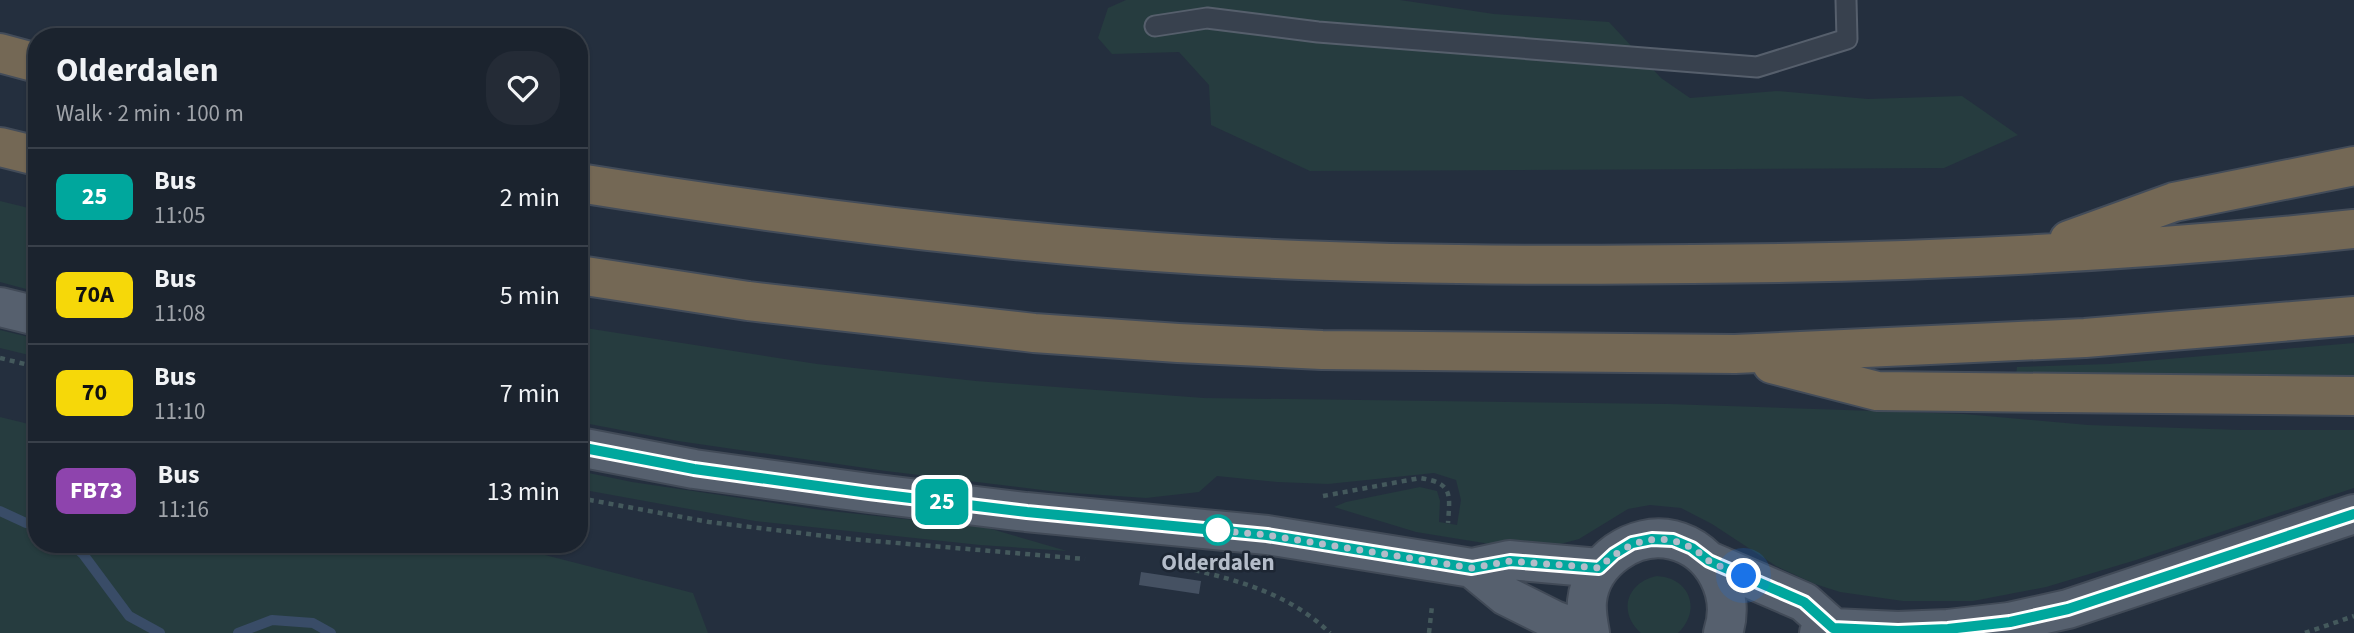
<!DOCTYPE html>
<meta charset="utf-8">
<style>
:root{--surface:#1b232e;--page:#242b36;--text:#f1f3f6;--muted:#a0a4aa;--line:#39404a}
body{margin:0;font-family:"Source Sans 3",sans-serif;background:var(--page);color:var(--text);height:100vh;display:flex;flex-direction:column;font-size:26px;white-space:nowrap}
*{box-sizing:border-box;margin:0}
p{font-size:23px;color:var(--muted)}
.icon{flex:none;width:38px;height:38px;fill:none;stroke:currentColor;stroke-width:2;stroke-linecap:round;stroke-linejoin:round}
.map{position:relative;flex:1;overflow:hidden}
.panel{position:absolute;left:28px;top:28px;width:560px;height:525px;display:flex;flex-direction:column;background:var(--surface);border-radius:28px;box-shadow:0 2px 5px #0004,0 0 0 2px var(--line)}
.panel>*{flex:none}
.badge{padding:0 14px;border-radius:10px;font-size:24px;line-height:46px}
.you{position:absolute;width:35px;height:35px;margin:-18px;border:5px solid #fff;border-radius:50%;background:#1a73e8;box-shadow:0 0 0 10px #1a73e833}
.map>.badge{position:absolute;translate:-50% -50%;box-shadow:0 0 0 4px #fff}
.round{display:grid;place-items:center;flex:none;width:74px;height:74px;border-radius:28px;background:var(--page)}
.summary{display:flex;align-items:center;justify-content:space-between;height:119px;padding:0 28px}
h1{font-size:33px;font-weight:700;line-height:52px}
ul{padding:0;list-style:none}
li{display:flex;align-items:center;gap:21px;height:98px;padding:0 28px;border-top:2px solid var(--line)}
li div{flex:1}
li b{display:block;font-size:26px}
li em{font-style:normal}
li .badge{min-width:77px;font-weight:700;text-align:center}
.map>svg:first-child{display:block}
</style>
<div class="map">
<svg width="2354" height="633" viewBox="0 0 2354 633">
<rect width="100%" height="100%" fill="#242f3e"/>
<path fill="#263c3f" d="M1126,0H1400L1494,14L1609,22L1661,78L1690,98L1777,91L1868,99L1962,96L2018,135L1944,168L1310,171L1211,125L1209,85L1179,52L1112,54L1098,38L1108,8Z
M0,201L37,210V292L0,282Z
M579,327L817,364L976,381L1204,398L1668,404L1964,414L2088,425L2241,430H2354V488L2136,560L2046,587L1973,601H1903L1840,592L1815,584L1776,566L1712,524L1681,508L1650,505L1628,509L1579,539L1542,549L1490,544L1416,532L1334,507L1346,502L1420,487L1437,491L1440,501L1439,522L1457,525L1461,500L1456,480L1434,473L1328,484L1277,482L1217,476L1199,492L1146,498L1058,492L886,471L678,441L579,422Z
M0,330L37,339V357L0,348Z
M2354,343V380L2016,375L2017,367L2109,364Z
M0,417L37,426V544H502L693,593L708,633H0Z
M579,471L632,482L821,510L988,528L1067,551L980,545L755,521L579,489Z
M1657,576C1690,578 1702,610 1678,633H1641C1617,612 1627,582 1657,576Z"/>
<g fill="none" stroke-linecap="round" stroke-linejoin="round">
<path stroke="#394c67" stroke-width="10" d="M0,511L26,523L37,524
M72,544L83,554L129,616L160,633
M238,633L272,620L313,623L331,633"/>
</g>
<path fill="#455162" d="M1141,572L1201,581L1199,594L1139,585Z"/>
<g fill="none" stroke-linecap="round" stroke-linejoin="round">
<g stroke="#565f6c" stroke-width="23">
<path id="lane" d="M1155,26L1207,18L1318,32L1757,67L1847,39L1846,0"/>
</g>
<g stroke="#414a57" stroke-width="42">
<path id="primary" d="M0,307L37,316
M579,447L694,469L869,493L1026,512L1267,535L1472,568L1509,560L1599,568
M1709,561L1804,602L1833,628
M1472,568L1506,596L1554,620L1590,633
M1590,633C1588,622 1586,612 1587,601C1591,561 1634,531 1673,540C1714,550 1736,594 1723,633
M1819,633L1833,628L1898,631L1948,629L2009,622L2068,609L2354,514"/>
</g>
<g stroke="#434c59" stroke-width="42">
<path id="highway" d="M0,53L37,63
M0,147L37,156
M579,183C785,216 993,242 1201,255C1365,265 1529,266 1693,264C1914,263 2134,252 2354,229
M2069,240L2174,202L2354,166
M579,275L748,301L1034,333L1178,343L1322,350L1735,354L2085,338L2354,316
M1772,364L1877,391L2354,396"/>
</g>
<path stroke="#44595c" stroke-width="4.5" stroke-dasharray="5 5" stroke-linecap="butt" d="M0,358L37,367
M1323,496L1420,478C1453,483 1450,494 1448,523
M579,498L709,522L850,539L1085,559
M1185,568C1238,580 1290,594 1330,633
M1429,633L1432,606
M2305,633L2354,616"/>
<use href="#lane" stroke="#38414e" stroke-width="19"/>
<use href="#primary" stroke="#56606e" stroke-width="38"/>
<use href="#highway" stroke="#746855" stroke-width="38"/>
</g>
<g fill="none" stroke-linecap="round" stroke-linejoin="round">
<g stroke="#fff" stroke-width="16">
<path id="line" d="M579,447L694,469L869,493L1027,512L1267,535L1472,568L1510,561L1599,568L1614,554L1632,543L1652,539L1673,540L1692,548L1709,561L1804,602L1833,628L1898,631L1948,629L2010,622L2068,609L2354,514"/>
</g>
<use href="#line" stroke="#00a79d" stroke-width="10"/>
<path stroke="#b4bcc9" stroke-width="7" stroke-dasharray="0 12.6" d="M1218,530H1214L1267,535L1472,568L1510,561L1599,568C1625,543 1657,529 1692,548C1698,551 1703,557 1709,561C1720,567 1733,571 1744,576"/>
</g>
<circle fill="#fff" stroke="#00a79d" stroke-width="3.5" cx="1218" cy="530" r="14"/>
<g text-anchor="middle" dominant-baseline="central" stroke-width="5" stroke-linejoin="round" paint-order="stroke">
<g font-size="23" font-weight="bold" fill="#b4bcc9" stroke="#1d2633">
<text x="1218" y="562">Olderdalen</text>
</g>
</g>
</svg>
<div class="you" style="left:1744px;top:576px"></div>
<b class="badge" style="left:942px;top:502px;background:#00a79d;color:#fff">25</b>
<section class="panel">
<div class="summary"><div><h1>Olderdalen</h1><p>Walk · 2 min · 100 m</p></div><a class="round"><svg class="icon" aria-label="heart" viewBox="0 0 24 24"><path d="M12 20l-8-8c-3-5 5-10 8-4 3-6 11-1 8 4z"/></svg></a></div>
<ul>
<li><span class="badge" style="background:#00a79d;color:#fff">25</span><div><b>Bus</b><p>11:05</p></div><em>2 min</em></li>
<li><span class="badge" style="background:#f6d809;color:#111">70A</span><div><b>Bus</b><p>11:08</p></div><em>5 min</em></li>
<li><span class="badge" style="background:#f6d809;color:#111">70</span><div><b>Bus</b><p>11:10</p></div><em>7 min</em></li>
<li><span class="badge" style="background:#8e44ad;color:#fff">FB73</span><div><b>Bus</b><p>11:16</p></div><em>13 min</em></li>
</ul>
</section>
</div>
